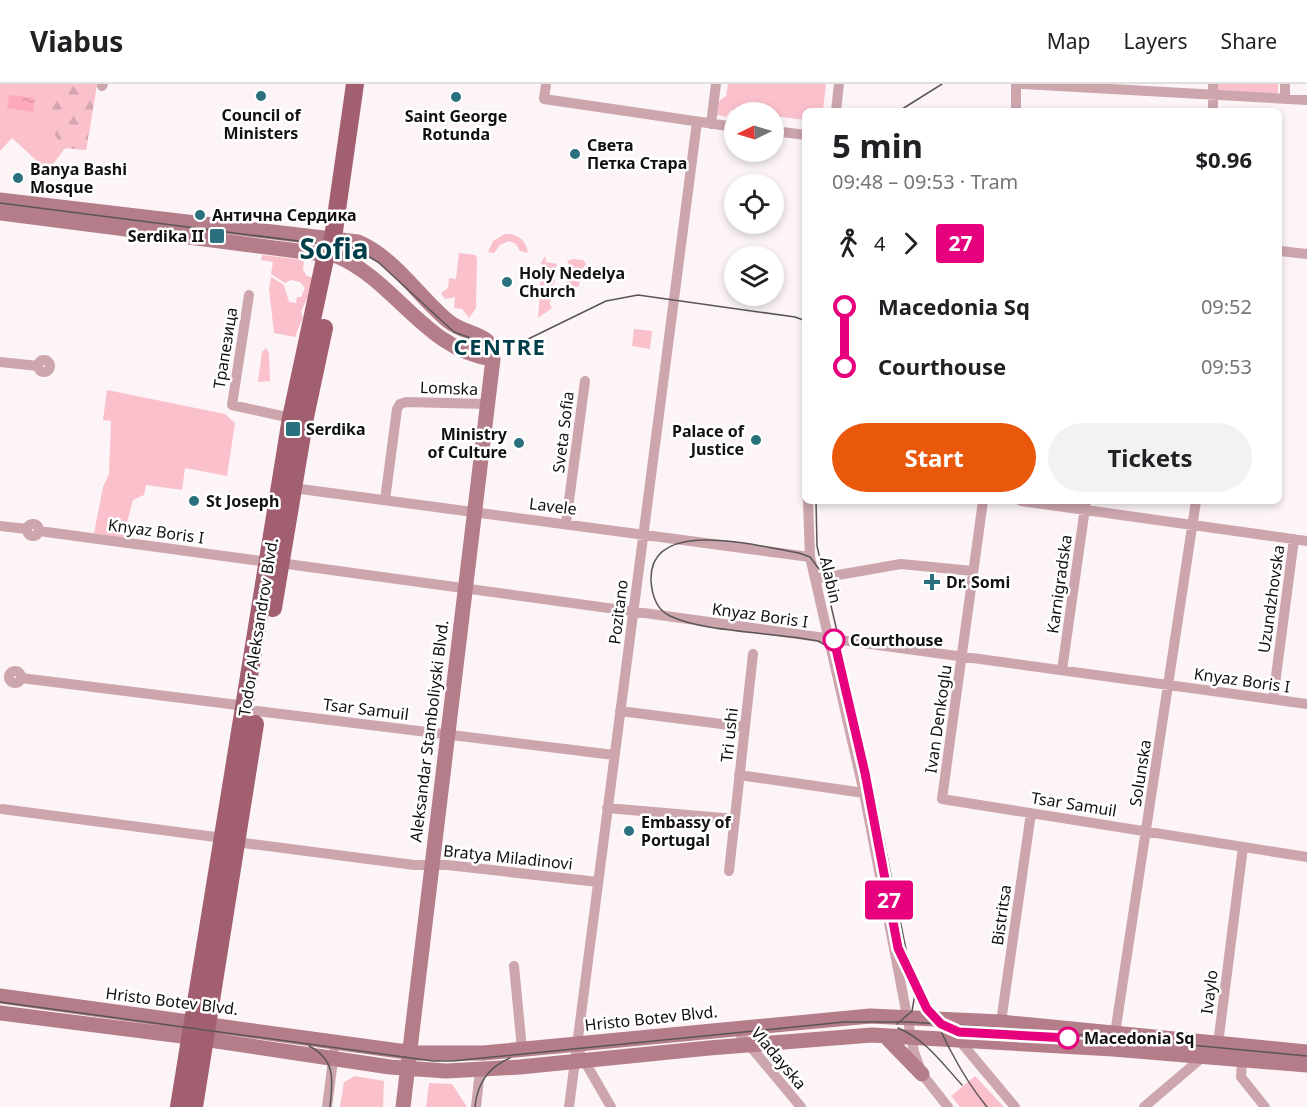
<!DOCTYPE html>
<meta charset="utf-8">
<style>
:root{--surface:#fff;--page:#f2f2f2;--text:#202124;--muted:#757577;--line:#e0e0e0;--accent:#ea580c}
body{margin:0;font-family:"Noto Sans",sans-serif;background:var(--page);color:var(--text);height:100vh;display:flex;flex-direction:column;font-size:22px;white-space:nowrap}
*{box-sizing:border-box;margin:0}
p{font-size:20px;color:var(--muted)}
.icon{flex:none;width:33px;height:33px;fill:none;stroke:currentColor;stroke-width:2;stroke-linecap:round;stroke-linejoin:round}
.map{position:relative;flex:1;overflow:hidden}
.sheet{position:absolute;left:802px;top:24px;width:480px;height:396px;display:flex;flex-direction:column;background:var(--surface);border-radius:9px;box-shadow:0 3px 9px #0003}
.sheet>*{flex:none}
.badge{padding:0 12px;border-radius:4px;font-size:21px;line-height:39px}
.needle{width:39px;rotate:265deg}
.controls{position:absolute;left:724px;top:18px;display:grid;gap:12px}
.controls a{display:grid;place-items:center;width:60px;height:60px;border-radius:50%;background:var(--surface);box-shadow:0 3px 9px #0003;font-size:30px}
.map>.badge{position:absolute;translate:-50% -50%;box-shadow:0 0 0 3px #fff}
.legs{display:flex;align-items:center;gap:9px;height:66px;padding:0 30px;font-size:20px}
.legs p{margin-inline-start:auto}
.headline{display:flex;align-items:center;justify-content:space-between;height:102px;padding:0 30px}
h1{font-size:33px;font-weight:700;line-height:45px}
.primary-button{display:flex;gap:12px;margin-top:auto;padding:12px 30px}
.primary-button a{flex:1;height:69px;border-radius:36px;background:var(--accent);color:#fff;font-size:24px;font-weight:700;line-height:69px;text-align:center}
.primary-button a+a{background:var(--page);color:var(--text)}
ul{padding:0 30px;list-style:none}
li{display:flex;align-items:center;gap:21px;height:60px;font-size:22px}
li i{display:grid;place-items:center;width:9px;height:100%;margin:0 8px;background:currentColor}
li i::after{content:'';width:15px;height:15px;margin:-8px;border:4px solid;border-radius:50%;background:var(--surface)}
li p{margin-inline-start:auto}
li:first-child i{background:linear-gradient(#0000 50%,currentColor 0)}
li:last-child i{background:linear-gradient(currentColor 50%,#0000 0)}
header{display:flex;align-items:center;gap:36px;box-sizing:border-box;height:84px;padding:0 30px;background:var(--surface);border-bottom:2px solid var(--line)}
header strong{font-size:28px}
nav{display:flex;gap:33px;margin-inline-start:auto;font-size:21px}
.map>svg:first-child{display:block}
</style>
<header>
<strong>Viabus</strong>
<nav><a>Map</a><a>Layers</a><a>Share</a></nav>
</header>
<div class="map">
<svg width="1307" height="1023" viewBox="0 0 1307 1023">
<defs>
<pattern id="forest-firs" width="22" height="20" patternUnits="userSpaceOnUse" patternTransform="scale(1.5)"><rect width="22" height="20" fill="#fac1cd"/><path d="M5 1l3.5 6h-7zM16 11l3.5 6h-7z" fill="#d5a5af"/></pattern>
<pattern id="water-ripples" width="26" height="14" patternUnits="userSpaceOnUse" patternTransform="scale(1.5)"><rect width="26" height="14" fill="#fea8bc"/><path d="M2 4q2-2 4 0t4 0M15 11q2-2 4 0t4 0" fill="none" stroke="#d990a1"/></pattern>
</defs>
<rect width="100%" height="100%" fill="#fcf4f6"/>
<path fill="#fac1cd" d="M0,0H97L86,66L65,64L48,87L12,54L0,67Z
M728,0H826L823,27H806L805,36L774,32V28L731,26L726,33L717,31L718,18L726,12Z
M1218,0H1278V11L1217,10Z
M505,150C518,150 526,156 528,169L520,167L516,160L509,157L500,161L494,169L488,168L493,157Z
M459,169L475,171L477,174L476,224L469,234L462,225L454,224L455,213L445,215L441,209L448,204L449,194L456,195Z
M262,171L304,176L303,186L307,192L316,194L301,228L303,233L295,253L274,249L269,205L271,193L284,201L289,218L296,219L297,213H301L305,204L300,198L291,196L285,199L271,190L273,178L261,176Z
M545,172L546,178L557,180L554,194L555,198L552,202L543,201V206H540L541,179Z
M573,175L583,176L586,180L581,186L579,202L569,206L564,200L569,196L571,184L567,177Z
M540,210H550L552,215L549,219L552,224L538,234Z
M634,245L652,247L650,265L632,262Z
M266,264L269,269L270,297L258,298L262,268Z
M107,306L225,330L235,339L227,392L185,384L182,406L146,401L144,411L133,416L123,454L94,449L103,403L109,390L111,337L103,336Z
M355,992L384,997L383,1023H340L344,998Z
M975,992L1004,1023H960L951,1012Z
M429,999L452,1000L467,1023H426Z"/>
<path fill="url(#forest-firs)" d="M56,0H97L86,66L66,64L63,66L50,41Z"/>
<path fill="url(#water-ripples)" d="M9,11L35,14L33,28L7,24Z"/>
<g fill="none" stroke-linecap="round" stroke-linejoin="round">
<path stroke="#cca5ad" stroke-width="10" d="M546,0L544,15L735,43
M1023,0L1307,16
M1213,0V27
M102,2L103,0
M1285,14V0
M836,27L839,0
M1016,27V0
M711,40L716,0
M774,47L806,51
M1280,167L1307,170
M249,211L232,321L291,334
M38 282a6 6 0 1 1 12 0a6 6 0 1 1-12 0Z
M0,278L38,282
M293,404L810,473
M385,416L397,325L400,320L406,318L487,320
M808,417L810,473L864,709L914,968L922,990L948,1023
M983,417L942,715L1307,773
M1021,417L1307,457
M566,439L585,297
M27 446a6 6 0 1 1 12 0a6 6 0 1 1-12 0Z
M0,442L27,445
M39,447L268,478
M280,479L1307,620
M815,495L901,480L973,487
M1062,586L1086,417
M9 593a6 6 0 1 1 12 0a6 6 0 1 1-12 0Z
M21,594L246,622
M1273,615L1294,455
M257,627L614,671
M620,627L745,643
M739,691L864,709
M607,724L735,735
M2,725L223,754
M236,758L414,781H447L598,798
M729,787L753,570
M514,882L522,965
M932,935L959,956L1015,1023
M1001,938L1031,729
M735,944L801,1023
M1114,956L1196,417
M581,971L611,1023
M1242,976L1241,993L1265,1023
M327,1023L334,968
M476,1023L480,986
M569,1023L697,38
M1144,1023L1218,960L1243,763"/>
<path stroke="#b47d89" stroke-width="15" d="M0,116L358,158C395,174 418,212 448,237C468,253 494,247 493,275L403,1023
M0,129L337,172C396,197 425,266 493,275
M0,912L414,969H483L870,932L1001,938L1307,968
M0,929L190,953L390,983L446,987L520,983L709,964L872,951L1113,965L1307,981
M885,952L922,990"/>
<path stroke="#a25f70" stroke-width="18" d="M273,524L305,333L324,244
M179,1023L291,334L326,170L333,154L355,0
M194,1023L255,640"/>
<path stroke="#5a5656" stroke-width="1.5" d="M899,27L942,0
M0,119L353,164L378,178L454,248L487,260L520,259L606,217L638,211L795,233L806,237
M816,417L817,462L870,688L915,910L912,927L897,940
M819,485L810,473L799,469C761,463 648,431 651,497C652,511 657,526 670,532C706,549 776,548 818,557L827,562L840,580
M917,893C937,939 955,984 987,1023
M0,918L433,977H453L844,938H909L1032,946L1307,972
M898,944C925,955 942,979 962,1001
M309,962C336,976 333,996 330,1023
M475,1023C477,1000 489,983 510,974"/>
</g>
<g fill="none" stroke-linecap="round" stroke-linejoin="round">
<g stroke="#fff" stroke-width="14">
<path id="line-1" d="M834,556L865,689L898,864L927,925L941,940L959,948L1068,954"/>
</g>
<use href="#line-1" stroke="#e6007e" stroke-width="9"/>
</g>
<g fill="#2b707f" stroke="#fff" stroke-width="2">
<circle cx="261" cy="12" r="6"/>
<circle cx="456" cy="13" r="6"/>
<circle cx="575" cy="70" r="6"/>
<circle cx="18" cy="94" r="6"/>
<circle cx="200" cy="131" r="6"/>
<rect x="209" y="144" width="16" height="16" rx="3"/>
<circle cx="507" cy="198" r="6"/>
<rect x="285" y="337" width="16" height="16" rx="3"/>
<circle cx="756" cy="356" r="6"/>
<circle cx="519" cy="359" r="6"/>
<circle cx="194" cy="417" r="6"/>
<path d="M929 489h6v6h6v6h-6v6h-6v-6h-6v-6h6z"/>
<circle cx="629" cy="747" r="6"/>
</g>
<g fill="#fff" stroke="#e6007e" stroke-width="3">
<circle cx="834" cy="556" r="10"/>
<circle cx="1068" cy="954" r="10"/>
</g>
<g text-anchor="middle" dominant-baseline="central" stroke-width="5" stroke-linejoin="round" paint-order="stroke">
<g font-size="16" font-weight="bold" fill="#121010" stroke="#fff" text-anchor="start">
<text x="261" y="31" text-anchor="middle">Council of<tspan x="261" dy="18">Ministers</tspan></text>
<text x="456" y="32" text-anchor="middle">Saint George<tspan x="456" dy="18">Rotunda</tspan></text>
<text x="587" y="61">Света<tspan x="587" dy="18">Петка Стара</tspan></text>
<text x="30" y="85">Banya Bashi<tspan x="30" dy="18">Mosque</tspan></text>
<text x="212" y="131">Антична Сердика</text>
<text x="204" y="152" text-anchor="end">Serdika II</text>
<text x="519" y="189">Holy Nedelya<tspan x="519" dy="18">Church</tspan></text>
<text x="306" y="345">Serdika</text>
<text x="744" y="347" text-anchor="end">Palace of<tspan x="744" dy="18">Justice</tspan></text>
<text x="507" y="350" text-anchor="end">Ministry<tspan x="507" dy="18">of Culture</tspan></text>
<text x="206" y="417">St Joseph</text>
<text x="946" y="498">Dr. Somi</text>
<text x="641" y="738">Embassy of<tspan x="641" dy="18">Portugal</tspan></text>
</g>
<g font-size="16" fill="#121010" stroke="#fff">
<text transform="translate(225 264) rotate(-81)">Трапезица</text>
<text transform="translate(449 304) rotate(2)">Lomska</text>
<text transform="translate(563 348) rotate(-83)">Sveta Sofia</text>
<text transform="translate(553 422) rotate(7)">Lavele</text>
<text transform="translate(156 447) rotate(8)">Knyaz Boris I</text>
<text transform="translate(831 496) rotate(77)">Alabin</text>
<text transform="translate(1059 500) rotate(-82)">Karnigradska</text>
<text transform="translate(1271 515) rotate(-82)">Uzundzhovska</text>
<text transform="translate(618 528) rotate(-83)">Pozitano</text>
<text transform="translate(760 531) rotate(8)">Knyaz Boris I</text>
<text transform="translate(258 543) rotate(-81)">Todor Aleksandrov Blvd.</text>
<text transform="translate(1242 596) rotate(8)">Knyaz Boris I</text>
<text transform="translate(366 625) rotate(7)">Tsar Samuil</text>
<text transform="translate(938 635) rotate(-82)">Ivan Denkoglu</text>
<text transform="translate(429 647) rotate(-83)">Aleksandar Stamboliyski Blvd.</text>
<text transform="translate(729 651) rotate(-84)">Tri ushi</text>
<text transform="translate(1140 689) rotate(-81)">Solunska</text>
<text transform="translate(1074 720) rotate(9)">Tsar Samuil</text>
<text transform="translate(508 773) rotate(6)">Bratya Miladinovi</text>
<text transform="translate(1001 831) rotate(-82)">Bistritsa</text>
<text transform="translate(1209 908) rotate(-83)">Ivaylo</text>
<text transform="translate(172 917) rotate(7)">Hristo Botev Blvd.</text>
<text transform="translate(651 934) rotate(-6)">Hristo Botev Blvd.</text>
<text transform="translate(779 974) rotate(50)">Vladayska</text>
</g>
<g font-size="16" font-weight="bold" fill="#121010" stroke="#fff" text-anchor="start">
<text x="850" y="556">Courthouse</text>
<text x="1084" y="954">Macedonia Sq</text>
</g>
<g font-size="22" font-weight="bold" letter-spacing="1.5" fill="#003f4a" stroke="#fff">
<text x="500" y="262">CENTRE</text>
</g>
<g font-size="28" font-weight="bold" fill="#003f4a" stroke="#fff">
<text x="334" y="164">Sofia</text>
</g>
</g>
</svg>
<div class="controls">
<a><svg class="needle" viewBox="-14 -14 28 28"><path d="M0-13l5 13h-10z" fill="#e53935"/><path d="M0 13l5-13h-10z" fill="#757577"/></svg></a>
<a><svg class="icon" aria-label="locate" viewBox="0 0 24 24"><circle cx="12" cy="12" r="6"/><path d="M12 2v4M12 18v4M2 12h4M18 12h4"/></svg></a>
<a><svg class="icon" aria-label="layers" viewBox="0 0 24 24"><path d="M12 4l9 5-9 5-9-5zM3 14l9 5 9-5"/></svg></a>
</div>
<b class="badge" style="left:889px;top:816px;background:#e6007e;color:#fff">27</b>
<section class="sheet">
<div class="headline"><div><h1>5 min</h1><p>09:48 – 09:53 · Tram</p></div><b>$0.96</b></div>
<div class="legs"><svg class="icon" aria-label="walk" viewBox="0 0 24 24"><circle cx="13" cy="4" r="2"/><path d="M13 8l-2 6 4 7M11 14l-3 7M7 12l3-4h3l4 4"/></svg>4<svg class="icon" aria-label="forward" viewBox="0 0 24 24"><path d="M9 5l7 7-7 7"/></svg><b class="badge" style="background:#e6007e;color:#fff">27</b></div>
<ul>
<li><i style="color:#e6007e"></i><b>Macedonia Sq</b><p>09:52</p></li>
<li><i style="color:#e6007e"></i><b>Courthouse</b><p>09:53</p></li>
</ul>
<div class="primary-button"><a>Start</a><a>Tickets</a></div>
</section>
</div>
